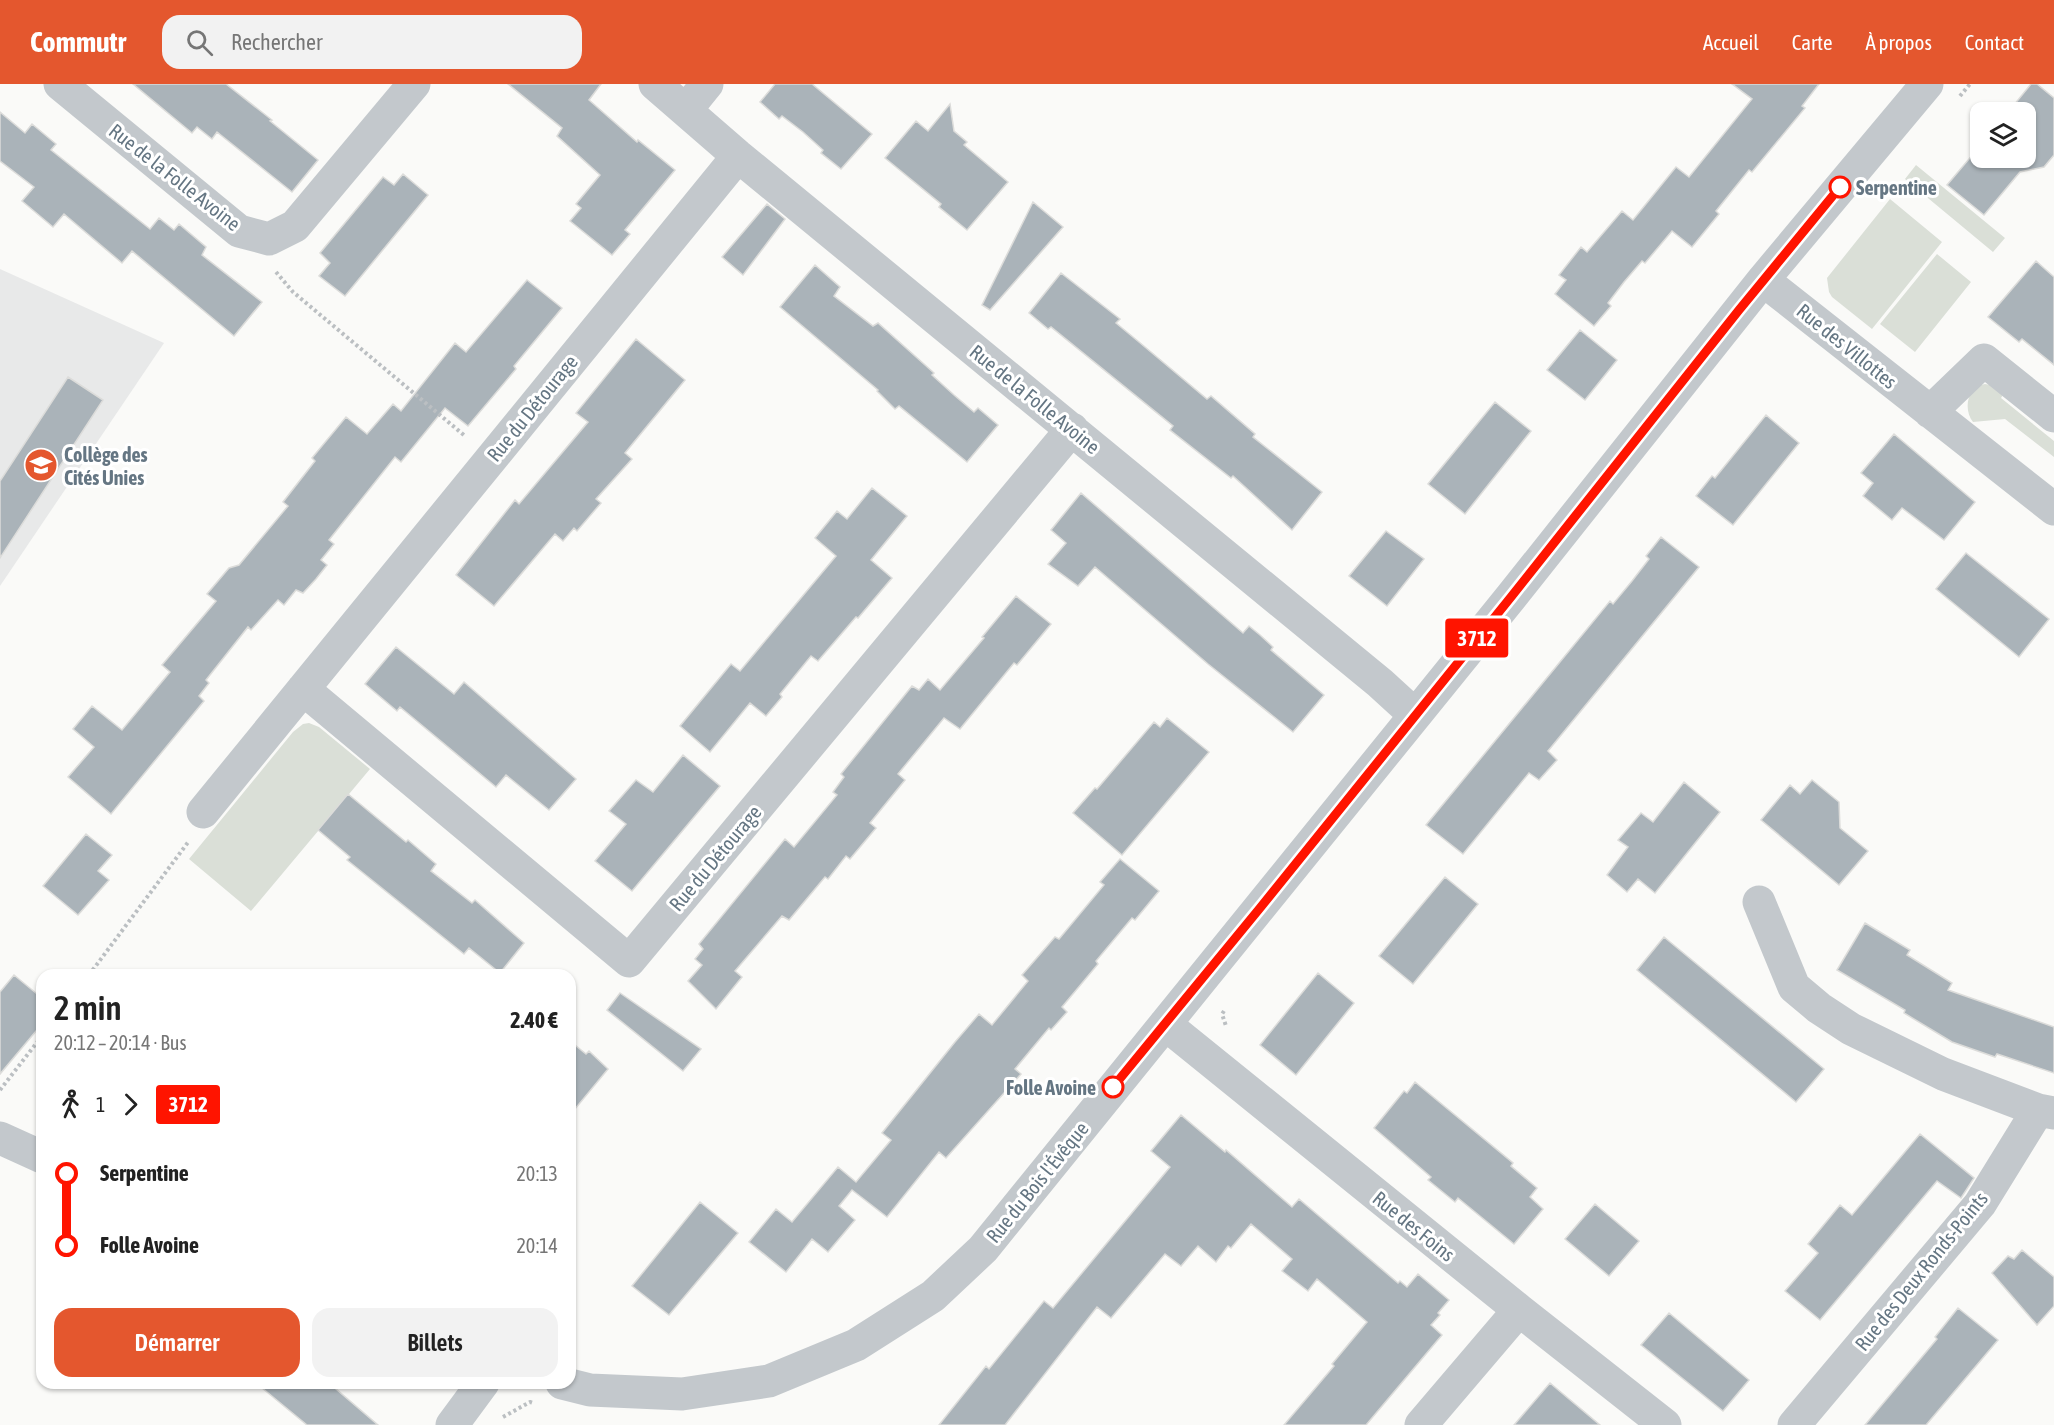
<!DOCTYPE html>
<html lang="fr">
<meta charset="utf-8">
<style>
:root{--surface:#fff;--page:#f2f2f2;--text:#222;--muted:#767676;--accent:#e4572e}
body{margin:0;font-family:"Asap Condensed",sans-serif;background:var(--page);color:var(--text);height:100vh;display:flex;flex-direction:column;font-size:22px;white-space:nowrap}
*{box-sizing:border-box;margin:0}
p{font-size:20px;color:var(--muted)}
.icon{flex:none;width:33px;height:33px;fill:none;stroke:currentColor;stroke-width:2;stroke-linecap:round;stroke-linejoin:round}
.map{position:relative;flex:1;overflow:hidden}
.drawer{position:absolute;left:36px;top:885px;width:540px;height:420px;display:flex;flex-direction:column;background:var(--surface);border-radius:18px;box-shadow:0 2px 4px #0004}
.drawer>*{flex:none}
.badge{padding:0 12px;border-radius:4px;font-size:21px;line-height:39px}
.controls{position:absolute;left:1970px;top:18px;display:grid;gap:12px}
.controls a{display:grid;place-items:center;width:66px;height:66px;border-radius:12px;background:var(--surface);box-shadow:0 2px 4px #0004;font-size:30px}
.map>.badge{position:absolute;translate:-50% -50%;box-shadow:0 0 0 3px #fff}
.legs{display:flex;align-items:center;gap:9px;height:66px;padding:0 18px;font-size:20px}
.legs p{margin-inline-start:auto}
.summary{display:flex;align-items:center;justify-content:space-between;height:102px;padding:0 18px}
h1{font-size:33px;font-weight:600;line-height:45px}
.action{display:flex;gap:12px;margin-top:auto;padding:12px 18px}
.action a{flex:1;height:69px;border-radius:18px;background:var(--accent);color:#fff;font-size:24px;font-weight:600;line-height:69px;text-align:center}
.action a+a{background:var(--page);color:var(--text)}
ul{padding:0 18px;list-style:none}
li{display:flex;align-items:center;gap:21px;height:72px;font-size:22px}
li i{display:grid;place-items:center;width:9px;height:100%;margin:0 8px;background:currentColor}
li i::after{content:'';width:15px;height:15px;margin:-8px;border:4px solid;border-radius:50%;background:var(--surface)}
li p{margin-inline-start:auto}
li:first-child i{background:linear-gradient(#0000 50%,currentColor 0)}
li:last-child i{background:linear-gradient(currentColor 50%,#0000 0)}
header{display:flex;align-items:center;gap:36px;box-sizing:border-box;height:84px;padding:0 30px;background:var(--accent);color:#fff}
header strong{font-size:28px}
nav{display:flex;gap:33px;margin-inline-start:auto;font-size:21px}
.search{width:420px;height:54px;background:var(--page);display:flex;align-items:center;gap:15px;box-sizing:border-box;padding:0 21px;border-radius:18px;color:var(--muted);font-size:22px}
.map>svg:first-child{display:block}
</style>
<header>
<strong>Commutr</strong>
<div class="search"><svg class="icon" aria-label="search" viewBox="0 0 24 24"><circle cx="10" cy="10" r="6"/><path d="M15 15l6 6"/></svg>Rechercher</div>
<nav><a>Accueil</a><a>Carte</a><a>À propos</a><a>Contact</a></nav>
</header>
<div class="map">
<svg width="2054" height="1341" viewBox="0 0 2054 1341">
<rect width="100%" height="100%" fill="#fafaf8"/>
<path fill="#e8e9e9" d="M0,185L164,259L0,502Z"/>
<path fill="#dadfd7" d="M1916,81L2005,154L1993,168L1905,95Z
M1890,115L1942,158L1872,245L1832,213L1829,208L1827,194Z
M1937,170L1971,198L1915,268L1880,240Z
M1985,300L2007,304L2001,314L2054,357V373L2005,335L1973,338C1963,325 1967,303 1985,300Z
M309,639L319,643L370,685L251,827L189,775L293,648L303,640Z"/>
<path fill="#aab3b9" stroke="#dcdcda" stroke-width="1.5" d="M133,0H226L272,36L270,37L318,76L292,108L217,48L212,55L197,43L192,49Z
M508,0H601L589,16L637,58L638,56L675,86L625,146L630,150L612,171L570,137L581,124L576,120L600,91L557,52L562,44Z
M775,0H812L872,50L841,85L821,69L823,66L803,48L782,32L779,35L760,18Z
M1732,0H1819L1802,22L1805,24L1752,88L1749,86L1716,127L1719,130L1692,163L1672,147L1645,179L1642,177L1624,198L1608,219L1611,222L1594,242L1555,210L1566,196L1559,191L1581,163L1587,168L1622,127L1633,136L1676,83L1689,93L1752,15Z
M2031,0H2037L2054,14V71L2044,83L2020,88L1984,131L1947,101L1974,69L1977,72L1980,69V74H2025V28L2009,27Z
M950,20L954,47L967,58L964,61L1008,98L967,146L939,123L941,120L885,74L916,37L928,47Z
M0,28L25,49L32,40L56,60L51,66L150,145L159,134L174,146L179,140L206,163L202,171L262,218L234,252L132,167L122,179L64,130L53,143L22,117L34,103L0,77Z
M403,90L428,111L345,212L319,192L330,179L320,169L383,93L394,101Z
M1033,118L1063,143L990,226L982,221Z
M767,120L785,135L743,191L722,173Z
M2036,177L2054,193V281L2022,255L2019,258L1988,233Z
M815,181L840,203L834,212L873,242L878,239L934,289L932,291L954,311L974,328L978,324L998,341L967,378L899,322L895,325L877,307L878,306L780,223Z
M1061,189L1120,235L1116,239L1139,258L1207,315L1211,312L1255,350L1253,353L1322,408L1292,446L1233,392L1231,394L1170,346L1173,342L1051,243L1048,245L1029,229Z
M527,196L562,224L514,282L516,285L468,342L445,324L401,378L395,373L329,456L334,460L321,476L327,481L316,495L303,509L296,506L284,521L278,516L251,546L248,543L206,596L209,599L199,612L204,617L111,730L68,693L94,663L73,645L92,622L122,646L170,588L162,581L216,517L207,510L229,484L239,481L288,422L283,418L315,377L312,374L346,333L367,350L393,320L401,327L455,259L466,268Z
M1580,246L1617,276L1585,316L1547,286Z
M636,255L685,296L625,369L632,375L596,415L601,419L577,447L574,444L563,457L555,450L494,522L456,491L515,416L519,420L588,338L576,329Z
M68,293L103,316L0,474V397Z
M1495,318L1531,347L1465,430L1428,400Z
M1766,331L1799,359L1733,441L1696,412L1712,392L1715,394Z
M1894,350L1975,418L1944,456L1902,424L1892,436L1863,412L1873,399L1861,389Z
M872,404L907,432L871,476L892,494L858,534L856,533L818,577L811,572L780,610L782,613L766,632L750,619L710,668L680,642L731,580L740,587L836,472L815,454L837,427L847,435Z
M1081,409L1243,549L1249,542L1260,551L1273,563L1271,566L1324,611L1293,648L1208,580L1095,483L1078,502L1048,480L1066,459L1051,446Z
M1386,447L1424,475L1387,522L1349,492Z
M1661,453L1699,483L1548,667L1557,676L1539,696L1529,689L1463,770L1426,741L1610,517L1613,520L1632,497L1649,475L1646,472Z
M1966,469L2049,535L2019,573L1936,505Z
M1016,512L1051,540L1017,581L1014,579L960,645L944,634L898,690L905,696L870,739L876,744L850,775L846,772L828,795L825,793L789,836L782,832L735,887L742,893L716,925L688,897L702,881L695,875L703,865L699,860L785,755L794,763L837,711L833,708L844,693L841,690L912,602L919,606L928,595L940,606L984,554L982,553Z
M396,563L454,610L464,598L576,695L549,726L506,691L496,703L400,623L397,627L365,600Z
M1167,634L1209,668L1122,771L1073,729L1095,704L1097,705L1154,638L1160,643Z
M683,671L720,702L632,807L595,777L626,740L609,727L636,696L653,708Z
M1812,696L1839,718L1840,744L1868,767L1839,801L1761,736L1790,701L1800,710Z
M1684,698L1720,728L1655,809L1638,795L1627,808L1607,791L1628,763L1618,756L1641,729L1653,738Z
M348,710L406,758L408,756L436,780L431,787L472,819L475,816L524,859L500,889L469,864L464,870L347,776L350,773L318,746Z
M86,750L112,771L98,787L109,796L78,831L43,802Z
M1120,775L1159,807L1135,836L1132,834L1096,877L1098,880L1062,923L1067,928L1051,946L1049,944L1015,985L1021,990L946,1074L939,1068L887,1133L852,1106L839,1122L855,1136L828,1168L812,1155L786,1188L749,1158L776,1125L792,1138L838,1083L856,1098L891,1056L882,1049L955,958L979,930L992,941L1028,897L1022,891L1055,853L1059,855L1104,801L1100,798Z
M1445,793L1478,820L1413,900L1379,872Z
M1865,839L1910,866L1907,871L1952,899L1948,906L2054,943V989L1997,970L1995,973L1952,958L1904,929L1905,926L1837,886Z
M1664,853L1824,985L1796,1018L1637,886Z
M1318,889L1354,919L1296,991L1260,961Z
M14,891L42,914V940L0,990V908Z
M620,909L701,965L683,987L607,926Z
M570,957L586,970L589,967L608,985L570,1031Z
M1415,998L1513,1079L1511,1082L1537,1104L1530,1113L1543,1125L1514,1160L1458,1114L1455,1118L1428,1096L1431,1093L1374,1044L1404,1007L1407,1009Z
M1181,1031L1225,1068L1226,1066L1292,1123L1299,1115L1398,1199L1400,1197L1407,1203L1418,1190L1449,1216L1438,1229L1440,1231L1431,1241L1442,1251L1366,1341H1284L1334,1282L1332,1280L1367,1238L1317,1195L1308,1207L1282,1187L1292,1175L1251,1140L1231,1164L1228,1162L1216,1178L1198,1162L1181,1182L1165,1170L1111,1234L1097,1223L1005,1341H939L986,1282L989,1285L1044,1217L1053,1224L1170,1083L1151,1067Z
M1920,1050L1974,1094L1961,1114L1937,1097L1820,1236L1785,1207L1818,1169L1808,1160L1840,1121L1852,1131Z
M700,1118L738,1149L669,1231L632,1202Z
M1595,1120L1639,1157L1609,1192L1565,1155Z
M2022,1166L2054,1193V1222L2037,1241L1992,1189L2008,1172L2014,1175Z
M1958,1224L1998,1256L1926,1341H1865L1937,1255L1935,1253Z
M1669,1229L1749,1296L1723,1327L1641,1261Z
M256,1299H329L378,1341H307Z
M1550,1299L1600,1341H1514Z"/>
<g fill="none" stroke-linecap="round" stroke-linejoin="round">
<path stroke="#bbbfc2" stroke-width="4" stroke-dasharray="3 3" stroke-linecap="butt" d="M1960,12L1970,0
M276,188L293,208L465,352
M89,891L189,757
M1224,927L1222,930L1226,942
M0,1006L42,952
M503,1333L530,1318L533,1319"/>
<path stroke="#c3c8cc" stroke-width="33" d="M60,0L239,147L269,155L295,142L414,0
M655,0L738,72L1380,599L1415,631
M686,26L707,0
M1763,196L2054,425
M1930,328L1984,276L2054,332
M303,605L629,877L1072,345
M203,728L738,72
M1759,818L1794,903L1819,924L1851,945L1943,990L2038,1026L2054,1029
M1165,940L1519,1226L1665,1341
M0,1054L42,1073
M562,1299L590,1306L682,1310L769,1297L856,1261L933,1212L983,1165L1511,513L1763,196L1927,0
M452,1341L483,1299
M1421,1341L1519,1226
M1794,1341L1980,1120L2038,1026"/>
</g>
<g fill="none" stroke-linecap="round" stroke-linejoin="round">
<g stroke="#fff" stroke-width="14">
<path id="line-1" d="M1113,1003L1260,824L1511,513L1739,226L1840,103"/>
</g>
<use href="#line-1" stroke="#ff1400" stroke-width="9"/>
</g>
<defs>
<g id="school-disc" transform="scale(1.725)"><circle r="9.5" fill="#e4572e" stroke="#fff"/><path d="M0-5L7-2L0 1L-7-2ZM-4 1L0 2.5L4 1V4Q0 6-4 4Z" fill="#fff"/></g>
</defs>
<g fill-rule="evenodd">
<use href="#school-disc" x="41" y="381"/>
</g>
<g fill="#fff" stroke="#ff1400" stroke-width="3">
<circle cx="1840" cy="103" r="10"/>
<circle cx="1113" cy="1003" r="10"/>
</g>
<g text-anchor="middle" dominant-baseline="central" stroke-width="6" stroke-linejoin="round" paint-order="stroke">
<g font-size="20" fill="#657683" stroke="#fff">
<text transform="translate(175 93) rotate(38)">Rue de la Folle Avoine</text>
<text transform="translate(1847 262) rotate(39)">Rue des Villottes</text>
<text transform="translate(1035 315) rotate(39)">Rue de la Folle Avoine</text>
<text transform="translate(532 324) rotate(-51)">Rue du Détourage</text>
<text transform="translate(715 774) rotate(-50)">Rue du Détourage</text>
<text transform="translate(1037 1098) rotate(-51)">Rue du Bois l'Évêque</text>
<text transform="translate(1414 1142) rotate(39)">Rue des Foins</text>
<text transform="translate(1921 1187) rotate(-51)">Rue des Deux Ronds-Points</text>
</g>
<g font-size="20" font-weight="bold" fill="#657683" stroke="#fff" text-anchor="start">
<text x="1856" y="103">Serpentine</text>
<text x="1096" y="1003" text-anchor="end">Folle Avoine</text>
</g>
<g font-size="20" font-weight="bold" fill="#657683" stroke="#fff" text-anchor="start">
<text x="64" y="370">Collège des<tspan x="64" dy="23">Cités Unies</tspan></text>
</g>
</g>
</svg>
<div class="controls">
<a><svg class="icon" aria-label="layers" viewBox="0 0 24 24"><path d="M12 4l9 5-9 5-9-5zM3 14l9 5 9-5"/></svg></a>
</div>
<b class="badge" style="left:1477px;top:554px;background:#ff1400;color:#fff">3712</b>
<section class="drawer">
<div class="summary"><div><h1>2 min</h1><p>20:12 – 20:14 · Bus</p></div><b>2.40 €</b></div>
<div class="legs"><svg class="icon" aria-label="walk" viewBox="0 0 24 24"><circle cx="13" cy="4" r="2"/><path d="M13 8l-2 6 4 7M11 14l-3 7M7 12l3-4h3l4 4"/></svg>1<svg class="icon" aria-label="forward" viewBox="0 0 24 24"><path d="M9 5l7 7-7 7"/></svg><b class="badge" style="background:#ff1400;color:#fff">3712</b></div>
<ul>
<li><i style="color:#ff1400"></i><b>Serpentine</b><p>20:13</p></li>
<li><i style="color:#ff1400"></i><b>Folle Avoine</b><p>20:14</p></li>
</ul>
<div class="action"><a>Démarrer</a><a>Billets</a></div>
</section>
</div>
